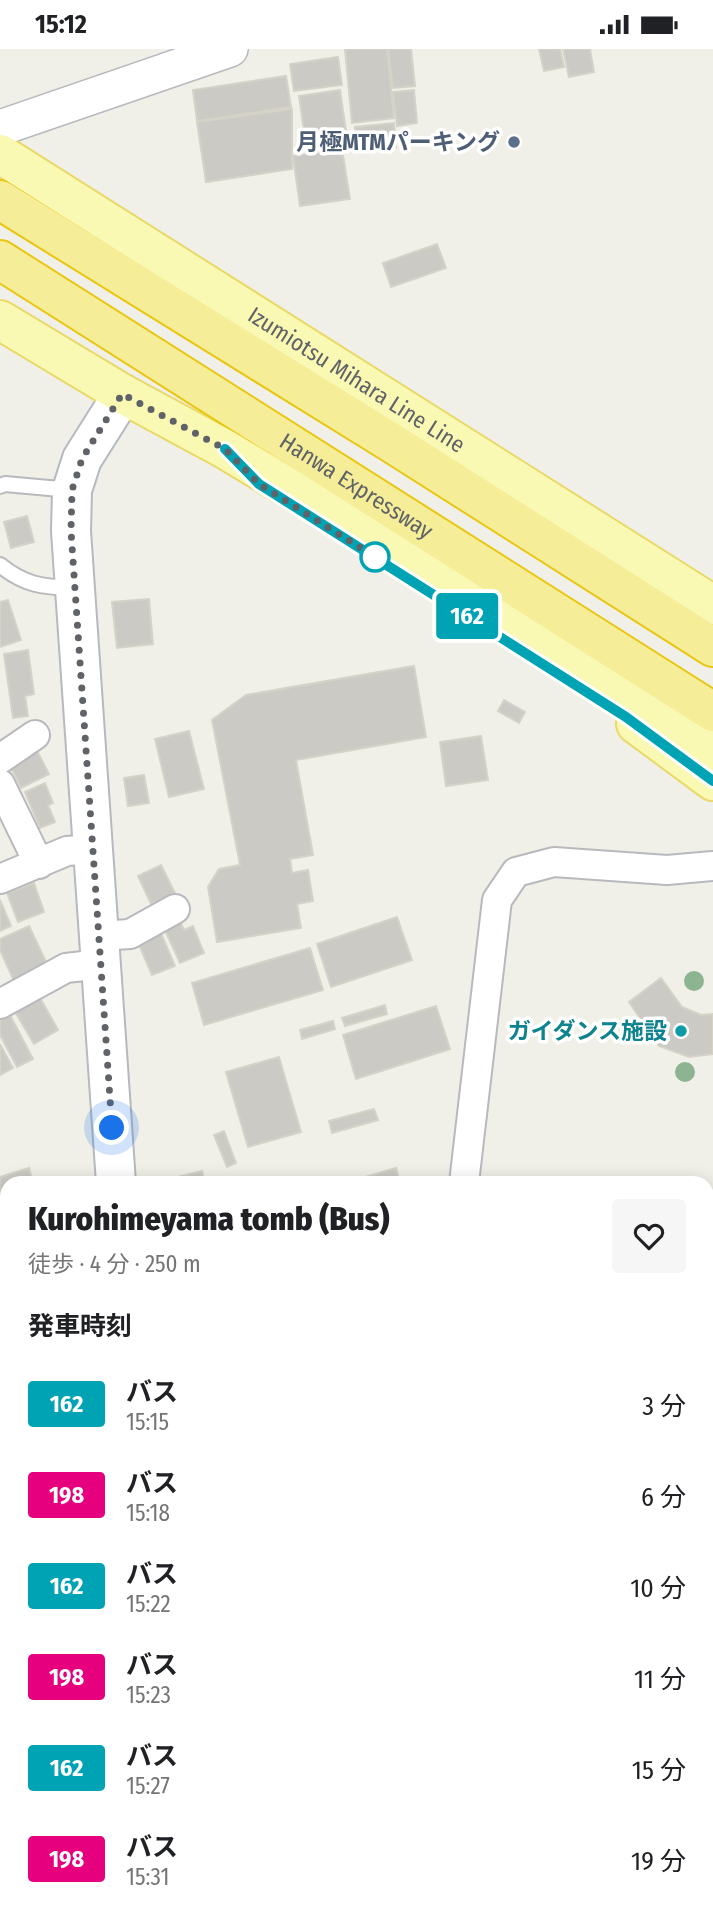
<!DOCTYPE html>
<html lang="ja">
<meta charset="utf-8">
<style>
:root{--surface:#fff;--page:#f6f6f6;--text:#202124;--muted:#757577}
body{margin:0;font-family:"Fira Sans Condensed","Noto Sans JP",sans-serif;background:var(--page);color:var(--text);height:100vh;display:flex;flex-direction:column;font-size:26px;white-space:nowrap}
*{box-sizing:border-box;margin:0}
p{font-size:23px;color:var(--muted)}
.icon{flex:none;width:38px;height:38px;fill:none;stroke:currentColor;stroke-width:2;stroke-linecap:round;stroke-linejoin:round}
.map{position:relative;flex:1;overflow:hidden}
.side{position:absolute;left:0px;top:1127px;width:714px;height:742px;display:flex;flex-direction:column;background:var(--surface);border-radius:21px 21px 0 0;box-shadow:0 4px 18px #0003}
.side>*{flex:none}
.badge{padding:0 14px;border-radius:5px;font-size:24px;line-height:46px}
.you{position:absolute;width:35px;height:35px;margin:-18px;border:5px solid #fff;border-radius:50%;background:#1a73e8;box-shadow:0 0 0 10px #1a73e833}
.map>.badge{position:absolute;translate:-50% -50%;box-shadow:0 0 0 4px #fff}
h2{padding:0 28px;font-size:26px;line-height:63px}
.round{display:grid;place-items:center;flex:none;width:74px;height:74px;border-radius:7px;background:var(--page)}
.head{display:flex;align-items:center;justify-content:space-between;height:119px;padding:0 28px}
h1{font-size:33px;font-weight:800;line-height:52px}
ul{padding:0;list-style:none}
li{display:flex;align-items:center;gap:21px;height:91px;padding:0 28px}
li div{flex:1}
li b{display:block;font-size:26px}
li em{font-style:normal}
li .badge{min-width:77px;font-weight:700;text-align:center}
.status{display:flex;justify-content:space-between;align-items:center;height:49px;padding:0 35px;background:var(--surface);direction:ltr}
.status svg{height:19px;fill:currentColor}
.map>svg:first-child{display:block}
</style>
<div class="status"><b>15:12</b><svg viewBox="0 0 49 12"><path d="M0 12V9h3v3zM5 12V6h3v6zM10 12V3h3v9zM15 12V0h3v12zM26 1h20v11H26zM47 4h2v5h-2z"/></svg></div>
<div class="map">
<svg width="713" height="1869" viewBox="0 0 713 1869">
<rect width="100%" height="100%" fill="#f0f0e8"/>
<path fill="#e0dfd7" d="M7,1368V1566L0,1567V1370Z"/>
<path fill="#cccac5" stroke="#d5d3c7" stroke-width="2" d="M345,0H387L394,69L352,74Z
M388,0H411L415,37L393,39Z
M539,0H560L564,18L544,22Z
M563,0H590L594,23L569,28Z
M338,8L342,36L294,42L290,15Z
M286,27L291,58L197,72L193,41Z
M340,41L347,89L306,95L299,47Z
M414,41L417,74L397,77L393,43Z
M292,60V120L206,133L197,73Z
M394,74L396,98L357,102L355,78Z
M342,100L350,150L300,157L293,107Z
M437,195L446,219L391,238L383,214Z
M27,467L34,493L11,499L4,473Z
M149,550L153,595L117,599L112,553Z
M8,551L21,591L0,598V553Z
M28,601L34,645L25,647L28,667L13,669L4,605Z
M414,617L426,688L296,711L313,806L290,810L292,824L308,821L313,852L297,855L301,879L217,893L208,838L219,820L240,816L212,671L246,646Z
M504,651L525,663L519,674L498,662Z
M189,682L204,740L169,748L155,690Z
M481,687L488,731L446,737L440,693Z
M35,698L49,725L21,739L11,718L22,713L19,706Z
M144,726L149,754L128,757L124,729Z
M45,734L53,754L48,756L55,773L40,779L25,743Z
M161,816L175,844L151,855L138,827Z
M34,834L44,863L18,873L7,844Z
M0,851L11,877L0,882Z
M397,868L412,911L331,938L317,895Z
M180,872L184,881L193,877L204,904L180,914L164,879Z
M29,877L48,917L14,932L0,901V890Z
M160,882L175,917L152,926L137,891Z
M310,899L323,941L204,976L192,934Z
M661,929L682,958L701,966L713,965V1005L689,1008L659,997L629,953Z
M39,947L58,981L34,995L14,961Z
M385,956L387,965L345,977L342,969Z
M436,957L450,1000L356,1030L343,986Z
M9,964L33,1010L17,1018L0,986V969Z
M333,972L335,980L302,990L300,981Z
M0,995L13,1019L0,1026Z
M279,1008L301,1083L248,1098L226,1023Z
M374,1060L378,1071L332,1084L329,1072Z
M224,1082L236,1114L227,1118L214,1086Z
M29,1119L33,1134H7V1229L0,1206V1128Z
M396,1119L400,1134H345Z
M202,1122L205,1134H158V1133Z
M0,1475L4,1499H7V1557L0,1559Z
M4,1681L7,1701L0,1703V1682Z
M0,1843H6L8,1869H0Z"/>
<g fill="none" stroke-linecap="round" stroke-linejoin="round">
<g stroke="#b8b9bd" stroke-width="18">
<path id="service" d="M0,437L5,435L71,441
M0,516C24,536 43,538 73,539"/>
</g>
<g stroke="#b8b9bd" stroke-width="32">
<path id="minor" d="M0,710L35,686
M0,735L39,815
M0,830L67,802L93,800
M98,887L130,885L175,860
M0,955L66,919L101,915
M464,1134L497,851L516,823L554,813L667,821L713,817
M0,1355L7,1354"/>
</g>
<g stroke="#b8b9bd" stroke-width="38">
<path id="tertiary" d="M0,79L230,0"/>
</g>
<g stroke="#b6b9be" stroke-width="42">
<path id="secondary" d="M116,1134L71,482L72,441L82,410L123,345
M166,1862L167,1869"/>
</g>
<g stroke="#e9d969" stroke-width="42">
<g id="primary">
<path id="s1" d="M0,105L713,556"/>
<path d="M0,271L123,345L225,400L713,695"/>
<path d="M636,675L713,732"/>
</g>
</g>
<g stroke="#e9c610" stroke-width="42">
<g id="motorway">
<path d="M0,151L392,394L713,598"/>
<path id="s2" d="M0,211L713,663"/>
</g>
</g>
<use href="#service" stroke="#fff" stroke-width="14"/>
<use href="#minor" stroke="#fff" stroke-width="28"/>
<use href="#tertiary" stroke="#fff" stroke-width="35"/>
<use href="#secondary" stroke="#fff" stroke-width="38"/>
<use href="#primary" stroke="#faf9b4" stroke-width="38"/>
<use href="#motorway" stroke="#f6ed99" stroke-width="38"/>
</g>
<g fill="#8cb491">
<circle cx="694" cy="932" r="10"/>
<circle cx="685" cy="1023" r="10"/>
</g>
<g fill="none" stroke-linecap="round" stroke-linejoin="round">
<g stroke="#fff" stroke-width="16">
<path id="line" d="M225,400L259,435L626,668L713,732"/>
</g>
<use href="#line" stroke="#00a3b4" stroke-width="10"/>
<path stroke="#5f6267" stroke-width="7" stroke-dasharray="0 12.6" d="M112,1079L71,482L72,441L82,410L122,345L225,400L259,435L375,508"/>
</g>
<circle fill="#5c6f8a" stroke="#fff" stroke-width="2.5" cx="514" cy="93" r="7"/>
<circle fill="#fff" stroke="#00a3b4" stroke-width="3.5" cx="375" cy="508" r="14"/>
<circle fill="#0f9aa8" stroke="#fff" stroke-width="2.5" cx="681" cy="982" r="7"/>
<g text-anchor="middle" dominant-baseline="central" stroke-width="7" stroke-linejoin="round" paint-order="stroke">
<g font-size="23" font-weight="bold" fill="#4e5e75" stroke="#fff" text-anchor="end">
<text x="500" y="93">月極MTMパーキング</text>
</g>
<g font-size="23" fill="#5f6267" stroke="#fff">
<text stroke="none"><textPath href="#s1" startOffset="422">Izumiotsu Mihara Line Line</textPath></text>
<text stroke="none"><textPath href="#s2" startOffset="422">Hanwa Expressway</textPath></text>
</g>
<g font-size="23" font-weight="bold" fill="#0d838f" stroke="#fff" text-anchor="end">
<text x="667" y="982">ガイダンス施設</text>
</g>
</g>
</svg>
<div class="you" style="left:112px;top:1079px"></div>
<b class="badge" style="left:467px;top:567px;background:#00a3b4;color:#fff">162</b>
<section class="side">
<div class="head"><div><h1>Kurohimeyama tomb (Bus)</h1><p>徒歩 · 4 分 · 250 m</p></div><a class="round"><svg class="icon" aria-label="heart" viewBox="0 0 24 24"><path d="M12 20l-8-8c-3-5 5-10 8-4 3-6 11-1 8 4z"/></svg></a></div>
<h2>発車時刻</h2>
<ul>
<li><span class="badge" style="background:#00a3b4;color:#fff">162</span><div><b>バス</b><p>15:15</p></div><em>3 分</em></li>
<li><span class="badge" style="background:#e6007e;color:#fff">198</span><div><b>バス</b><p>15:18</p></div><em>6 分</em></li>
<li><span class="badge" style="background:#00a3b4;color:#fff">162</span><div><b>バス</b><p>15:22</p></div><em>10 分</em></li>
<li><span class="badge" style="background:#e6007e;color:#fff">198</span><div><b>バス</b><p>15:23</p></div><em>11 分</em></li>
<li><span class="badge" style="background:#00a3b4;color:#fff">162</span><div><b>バス</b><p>15:27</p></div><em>15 分</em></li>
<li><span class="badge" style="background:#e6007e;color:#fff">198</span><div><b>バス</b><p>15:31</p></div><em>19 分</em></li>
</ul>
</section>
</div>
